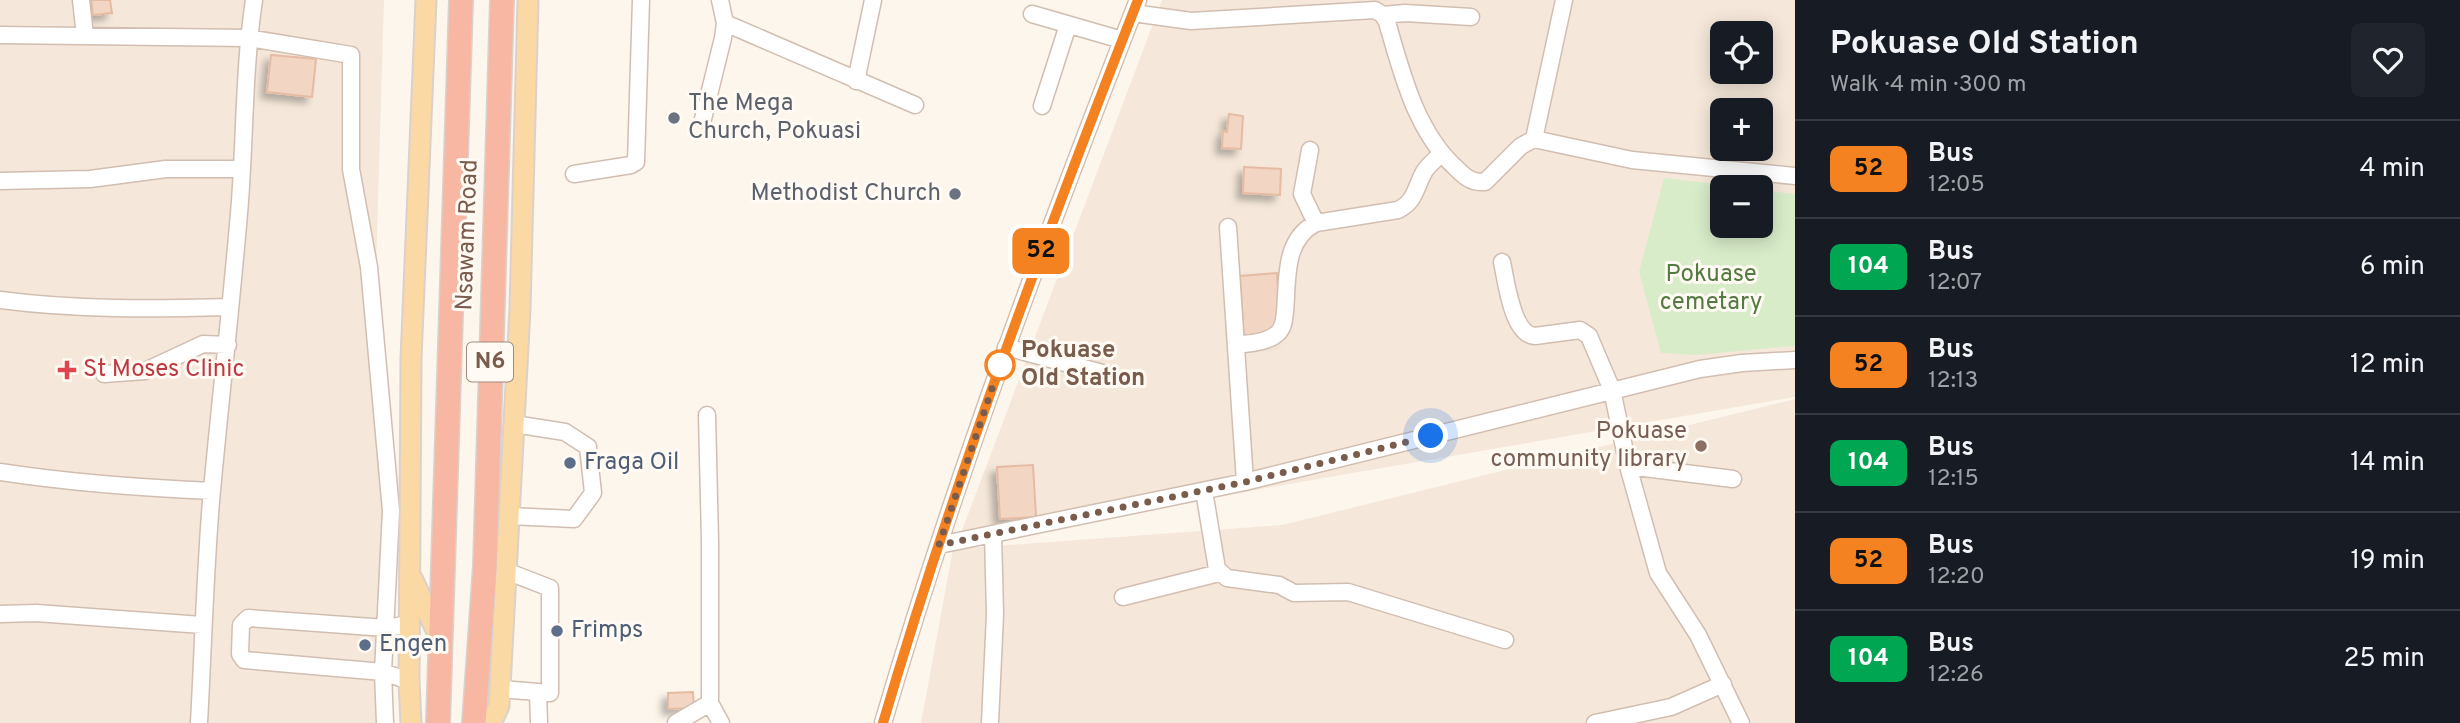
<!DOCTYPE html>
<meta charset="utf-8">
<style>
:root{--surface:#171b24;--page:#20242c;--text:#f1f3f6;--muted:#9ea1a6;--line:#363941}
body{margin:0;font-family:Overpass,sans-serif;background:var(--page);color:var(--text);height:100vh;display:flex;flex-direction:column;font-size:26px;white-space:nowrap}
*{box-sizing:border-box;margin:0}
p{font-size:23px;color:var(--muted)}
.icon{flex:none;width:38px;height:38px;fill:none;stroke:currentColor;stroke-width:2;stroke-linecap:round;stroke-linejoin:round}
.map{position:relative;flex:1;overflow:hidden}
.details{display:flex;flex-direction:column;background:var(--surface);width:665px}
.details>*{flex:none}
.badge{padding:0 14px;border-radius:10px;font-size:24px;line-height:46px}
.tools{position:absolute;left:1710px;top:21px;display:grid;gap:14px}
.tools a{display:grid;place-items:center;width:63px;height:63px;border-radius:10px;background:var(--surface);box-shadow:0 4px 18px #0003;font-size:35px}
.you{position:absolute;width:35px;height:35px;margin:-18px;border:5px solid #fff;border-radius:50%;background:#1a73e8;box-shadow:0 0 0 10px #1a73e833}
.map>.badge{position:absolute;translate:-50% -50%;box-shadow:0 0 0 4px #fff}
.round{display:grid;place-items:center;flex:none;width:74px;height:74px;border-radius:10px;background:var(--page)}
.overview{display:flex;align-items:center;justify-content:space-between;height:119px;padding:0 35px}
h1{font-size:33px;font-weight:700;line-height:52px}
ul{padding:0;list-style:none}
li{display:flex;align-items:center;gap:21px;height:98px;padding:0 35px;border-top:2px solid var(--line)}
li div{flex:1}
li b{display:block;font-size:26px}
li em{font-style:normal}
li .badge{min-width:77px;font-weight:700;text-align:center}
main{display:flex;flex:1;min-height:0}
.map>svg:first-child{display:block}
</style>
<main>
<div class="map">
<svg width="1795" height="723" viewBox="0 0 1795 723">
<defs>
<filter id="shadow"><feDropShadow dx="-6" dy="6" stdDeviation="3.5" flood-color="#0004"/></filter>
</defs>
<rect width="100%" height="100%" fill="#fdf6ec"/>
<path fill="#f5e8da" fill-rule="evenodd" d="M0,0H384L376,269L390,723H0Z
M1162,0H1795V397L958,541ZM1722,33H1760V72H1722ZM1722,110H1760V149H1722ZM1722,187H1760V226H1722Z
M1795,399V723H921L953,549L1282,525Z"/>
<path fill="#d8ecc9" d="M1664,178L1740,187H1722V226H1760L1761,190L1795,194V346L1696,355L1661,353L1639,272Z"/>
<path fill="#f3d5c3" stroke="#e6bba3" stroke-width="2" filter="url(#shadow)" d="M91,0H110L112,13L93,15Z
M271,55L316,59L312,97L267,92Z
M1229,114L1243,116L1241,149L1222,148L1223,131L1227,132Z
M1244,167L1281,169L1280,195L1243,193Z
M1277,273L1281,337L1244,340L1240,276Z
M1033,465L1036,517L1000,519L997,467Z
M693,692L694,708L668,709V693Z"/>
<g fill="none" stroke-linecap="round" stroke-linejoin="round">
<g stroke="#d1beb0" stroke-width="19">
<path id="minor" d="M81,0L85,36
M1133,13L1191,21L1375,10L1383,15L1387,22C1402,74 1416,132 1457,169C1465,177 1472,183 1485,182L1521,146L1534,139L1632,160L1795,176
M1032,14L1122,40
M1383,15L1405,13L1471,17
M725,23L915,105
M0,35L248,38L351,55V169L369,267L391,511L383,672L385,723
M856,81L873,0
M1042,106L1068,25
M703,119L723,38L725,23L720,0
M1534,139L1564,0
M1310,150L1302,194L1316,223
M574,174L631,165L636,162L641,0
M0,181L90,179L166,169H242
M1228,227L1245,482
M1502,262C1506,280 1512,335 1535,336L1580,330L1589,336L1612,390L1628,466L1658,573L1698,635L1741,723
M0,300C77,310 153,309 230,307
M1236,345C1250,343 1267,343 1278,333C1284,327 1284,319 1285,312C1288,279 1283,240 1316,223L1398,210C1416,201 1415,188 1424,172C1428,165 1435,160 1441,154
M1006,347L1106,374
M104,374L145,371L203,344L228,345
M707,415L710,541V703L721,723
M1628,466L1733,479
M0,472C71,483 141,488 212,491
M1204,491L1217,569L1227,578L1279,585L1294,593L1348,592L1505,640
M509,516L574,519L593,493L588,447L565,432L514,424
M939,545L1245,482L1700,369L1742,363L1795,360
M1123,597L1219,573
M0,614L36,613L202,625
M409,681L383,672L244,660L240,654L241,625L248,618L386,628L410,624
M500,689L550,693V588L506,571
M538,692L539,723
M199,723C203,649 205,575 211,501C220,401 232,301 240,201C245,134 244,66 254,0
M676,723L710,703
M883,723C955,477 1045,238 1138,0
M990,723L995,614L993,534
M1595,723L1671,707L1723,684"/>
</g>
<g stroke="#dad1cd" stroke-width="23">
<path id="major" d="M413,580L440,639
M411,723L409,681L411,359L426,0
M491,723L499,706L520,309L528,0"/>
</g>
<g stroke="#dad1cd" stroke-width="26">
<path id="highway" d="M438,723L461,0
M474,723L485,566L502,0"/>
</g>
<use href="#minor" stroke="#fff" stroke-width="16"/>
<use href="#major" stroke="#fbd9a5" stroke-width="19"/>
<use href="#highway" stroke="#f7b7a3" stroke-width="23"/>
</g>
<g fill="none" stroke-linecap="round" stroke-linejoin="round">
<g stroke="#fff" stroke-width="16">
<path id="line" d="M883,723C955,478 1045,238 1138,0"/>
</g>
<use href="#line" stroke="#f58220" stroke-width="10"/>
<path stroke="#7a5c4d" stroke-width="7" stroke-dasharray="0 12.6" d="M1000,365L939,545L1245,482L1431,436"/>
</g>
<g fill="#6b7280" stroke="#fffaf3" stroke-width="2.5">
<circle cx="674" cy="118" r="7"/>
<circle cx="955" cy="194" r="7"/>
</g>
<circle fill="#fff" stroke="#f58220" stroke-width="3.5" cx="1000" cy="365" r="14"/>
<path fill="#e0444e" stroke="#fffaf3" stroke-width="2.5" d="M63.5 359.5h7v7h7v7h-7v7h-7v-7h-7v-7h7z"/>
<circle fill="#8d6e63" stroke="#fffaf3" stroke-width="2.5" cx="1701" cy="446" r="7"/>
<g fill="#5c6f8a" stroke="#fffaf3" stroke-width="2.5">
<circle cx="570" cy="463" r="7"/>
<circle cx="557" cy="631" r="7"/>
<circle cx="365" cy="645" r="7"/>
</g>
<g text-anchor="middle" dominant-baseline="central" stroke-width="6" stroke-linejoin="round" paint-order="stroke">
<rect fill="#fffaf3" stroke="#a28b7f" stroke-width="2" x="467" y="342.5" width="46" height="39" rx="5"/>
<g font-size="23" font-weight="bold" fill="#7a5c4d">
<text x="490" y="362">N6</text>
</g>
<g font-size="24" fill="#5b616d" stroke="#fffaf3" text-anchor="start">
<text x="688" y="104">The Mega<tspan x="688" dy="28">Church, Pokuasi</tspan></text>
<text x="941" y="194" text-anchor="end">Methodist Church</text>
</g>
<g font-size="24" fill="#7a5c4d" stroke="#fffaf3">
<text transform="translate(468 235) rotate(-88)">Nsawam Road</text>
</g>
<g font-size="24" fill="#537a41" stroke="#fffaf3">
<text x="1711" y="275">Pokuase<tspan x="1711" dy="28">cemetary</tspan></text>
</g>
<g font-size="24" font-weight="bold" fill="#7a5c4d" stroke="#fffaf3" text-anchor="start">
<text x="1021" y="351">Pokuase<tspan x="1021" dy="28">Old Station</tspan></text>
</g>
<g font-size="24" fill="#be3a42" stroke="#fffaf3" text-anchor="start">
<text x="83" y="370">St Moses Clinic</text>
</g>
<g font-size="24" fill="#785e54" stroke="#fffaf3" text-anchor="end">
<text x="1687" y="432">Pokuase<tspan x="1687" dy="28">community library</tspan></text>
</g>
<g font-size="24" fill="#4e5e75" stroke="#fffaf3" text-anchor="start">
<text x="584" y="463">Fraga Oil</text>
<text x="571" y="631">Frimps</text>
<text x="379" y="645">Engen</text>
</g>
</g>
</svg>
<div class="tools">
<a><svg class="icon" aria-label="locate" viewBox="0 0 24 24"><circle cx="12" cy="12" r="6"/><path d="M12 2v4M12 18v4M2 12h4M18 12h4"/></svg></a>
<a>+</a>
<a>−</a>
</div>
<div class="you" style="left:1431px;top:436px"></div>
<b class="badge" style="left:1041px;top:251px;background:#f58220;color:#111">52</b>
</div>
<section class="details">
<div class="overview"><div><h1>Pokuase Old Station</h1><p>Walk · 4 min · 300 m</p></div><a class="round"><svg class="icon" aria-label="heart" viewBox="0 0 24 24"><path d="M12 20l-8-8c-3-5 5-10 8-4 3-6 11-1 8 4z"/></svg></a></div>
<ul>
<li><span class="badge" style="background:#f58220;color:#111">52</span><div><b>Bus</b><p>12:05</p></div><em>4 min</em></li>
<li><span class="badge" style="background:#00a651;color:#fff">104</span><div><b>Bus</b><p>12:07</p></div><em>6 min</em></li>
<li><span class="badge" style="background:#f58220;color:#111">52</span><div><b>Bus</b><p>12:13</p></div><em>12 min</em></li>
<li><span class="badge" style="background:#00a651;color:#fff">104</span><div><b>Bus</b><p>12:15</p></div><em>14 min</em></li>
<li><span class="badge" style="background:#f58220;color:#111">52</span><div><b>Bus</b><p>12:20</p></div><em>19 min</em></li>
<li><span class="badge" style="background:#00a651;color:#fff">104</span><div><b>Bus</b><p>12:26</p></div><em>25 min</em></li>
</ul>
</section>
</main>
